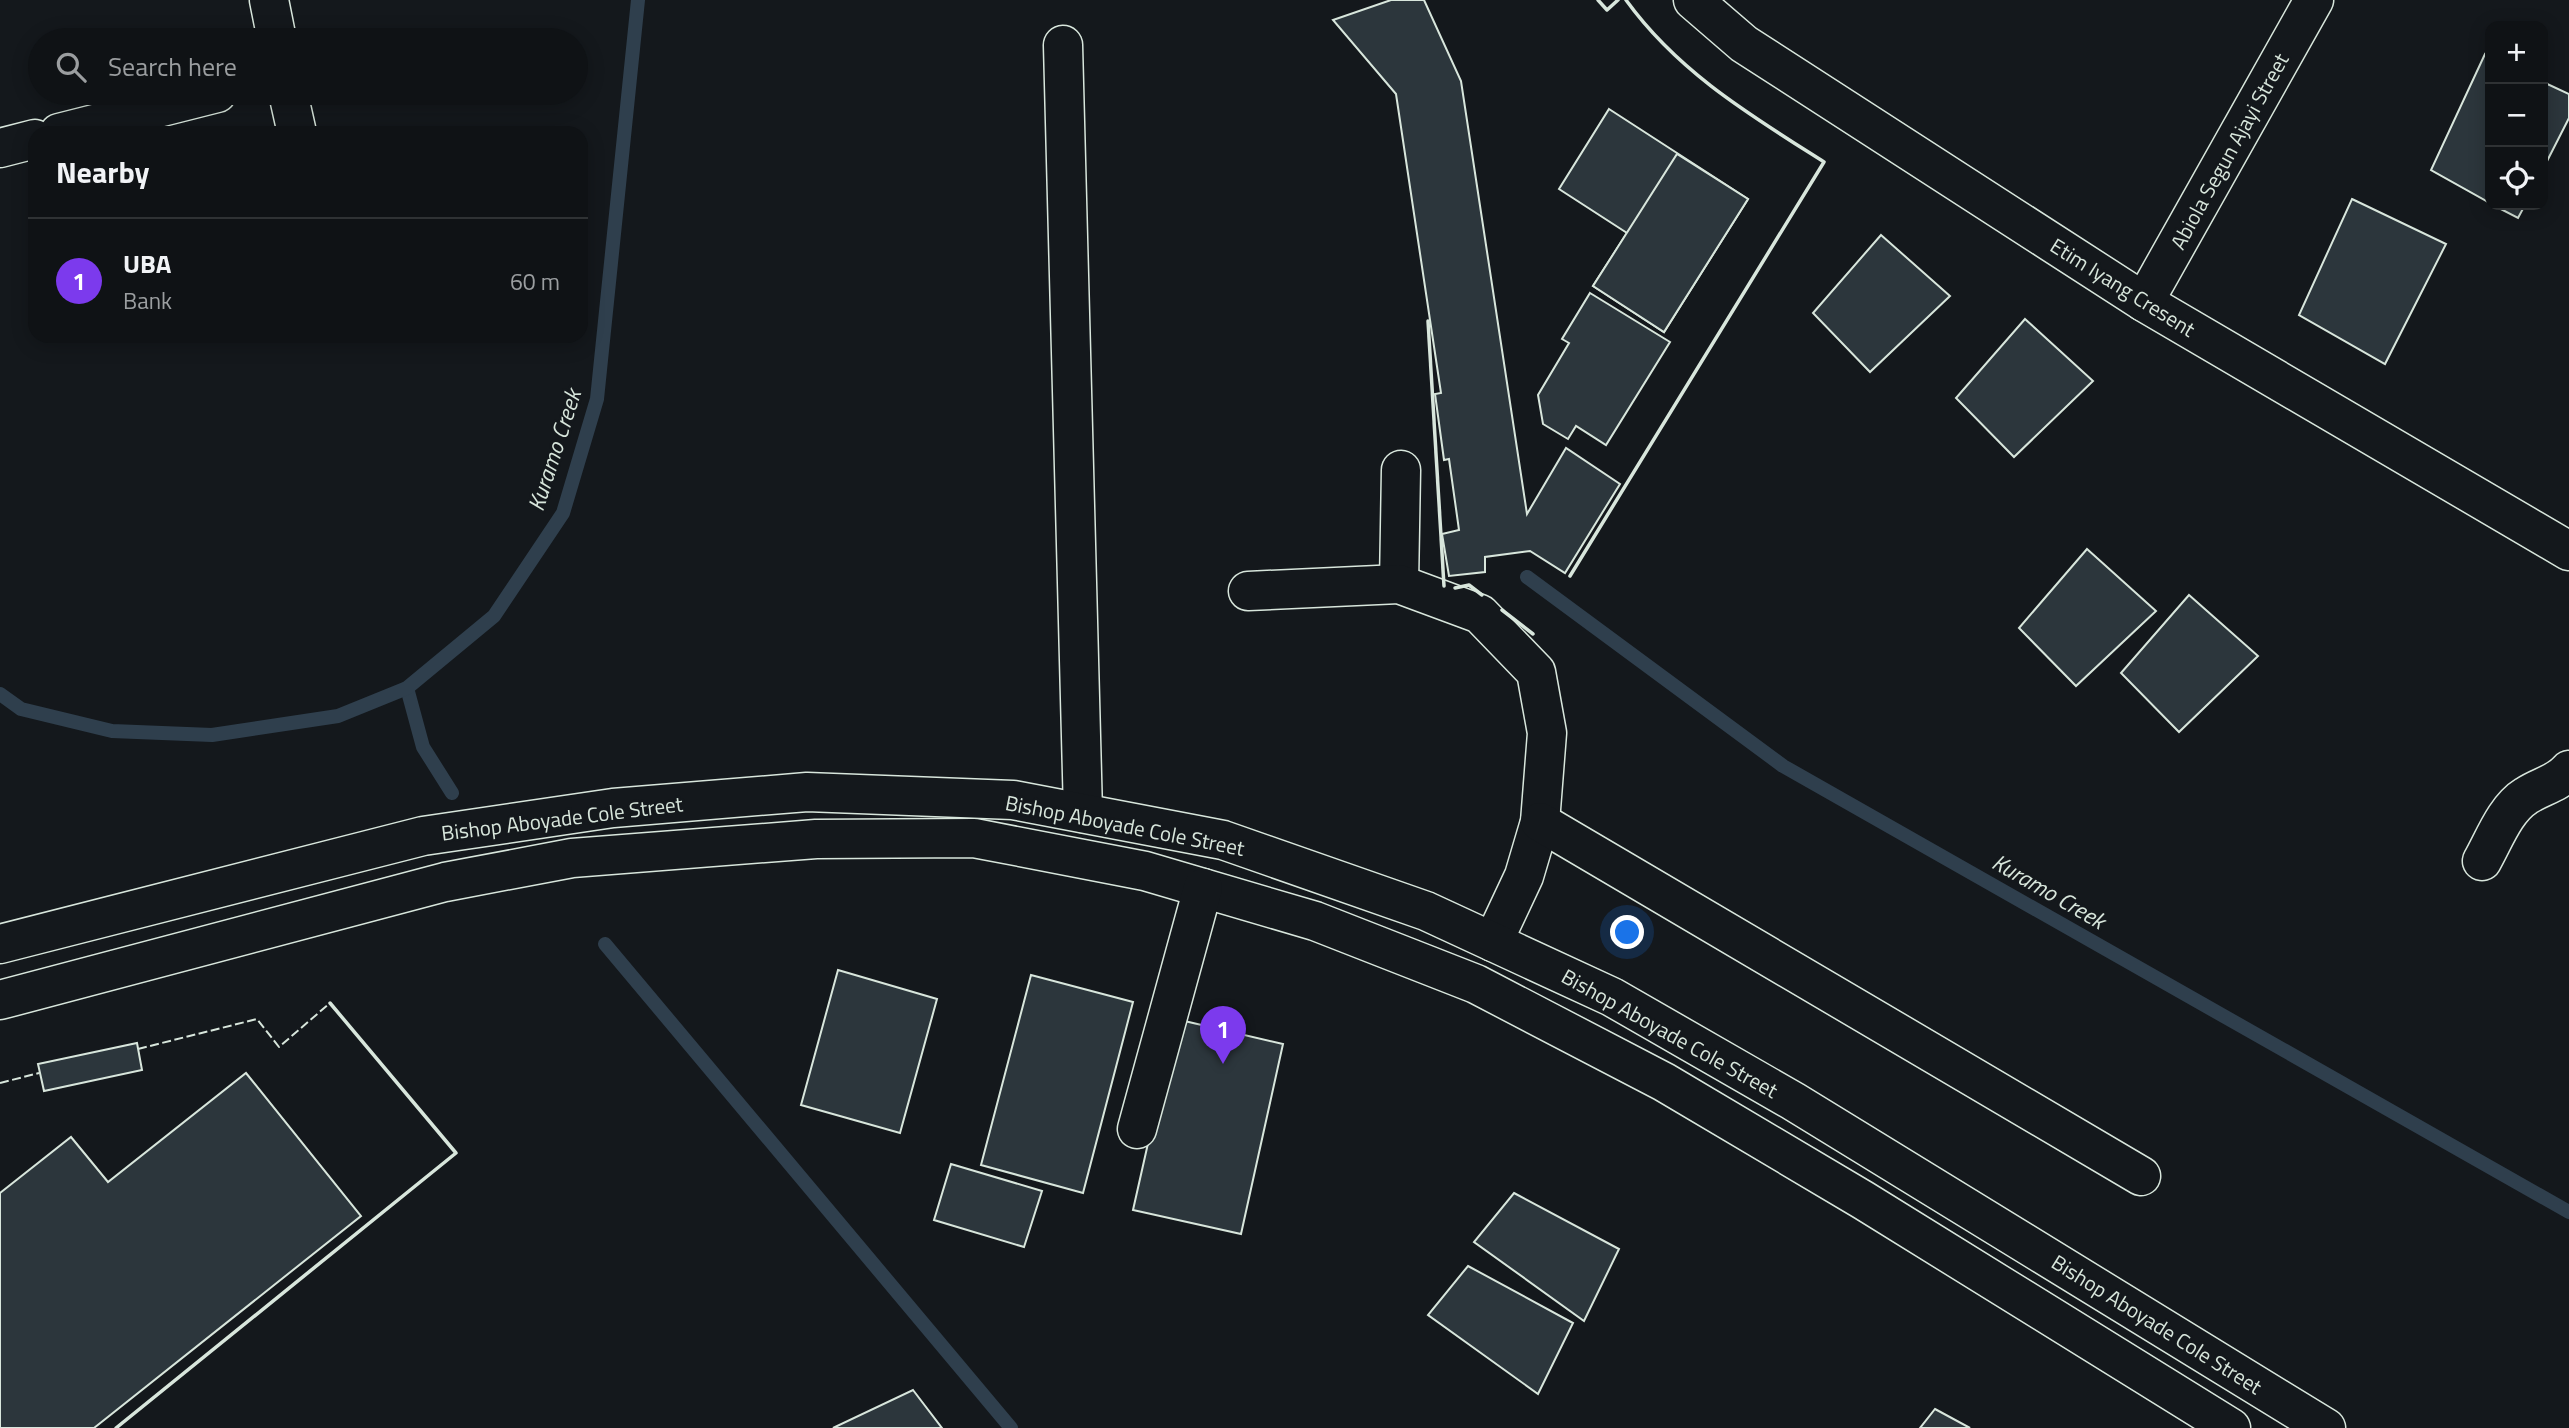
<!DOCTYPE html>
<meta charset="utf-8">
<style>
:root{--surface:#0f1215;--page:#181b1e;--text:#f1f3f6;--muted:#9b9ea0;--line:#2f3234;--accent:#7c3aed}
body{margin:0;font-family:"Titillium Web",sans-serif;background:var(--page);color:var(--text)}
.controls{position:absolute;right:21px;top:21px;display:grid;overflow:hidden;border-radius:14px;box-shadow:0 4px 18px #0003}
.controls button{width:63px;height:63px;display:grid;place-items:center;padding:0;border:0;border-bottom:2px solid var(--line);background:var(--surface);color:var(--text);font:35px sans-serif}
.you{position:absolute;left:1628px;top:933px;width:24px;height:24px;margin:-18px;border:5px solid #fff;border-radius:50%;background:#1a73e8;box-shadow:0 0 0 10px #1a73e833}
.badge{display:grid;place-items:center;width:46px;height:46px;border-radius:50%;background:var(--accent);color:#fff;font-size:23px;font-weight:700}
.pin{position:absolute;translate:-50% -58px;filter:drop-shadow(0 2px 4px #0008)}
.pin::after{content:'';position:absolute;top:37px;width:24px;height:21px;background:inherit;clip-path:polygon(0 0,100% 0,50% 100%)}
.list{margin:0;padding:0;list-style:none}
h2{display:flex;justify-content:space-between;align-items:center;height:91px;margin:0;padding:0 28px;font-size:30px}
h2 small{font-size:23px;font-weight:400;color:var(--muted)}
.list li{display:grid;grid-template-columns:46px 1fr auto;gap:21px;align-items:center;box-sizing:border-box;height:126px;padding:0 28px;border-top:2px solid var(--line)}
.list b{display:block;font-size:26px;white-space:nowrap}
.list p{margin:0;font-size:23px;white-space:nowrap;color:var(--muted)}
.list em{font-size:23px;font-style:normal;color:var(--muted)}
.icon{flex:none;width:38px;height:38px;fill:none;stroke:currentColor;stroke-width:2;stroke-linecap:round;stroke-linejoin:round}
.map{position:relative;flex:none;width:2569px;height:1428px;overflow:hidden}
.search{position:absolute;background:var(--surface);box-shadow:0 4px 18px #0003;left:28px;top:28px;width:560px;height:77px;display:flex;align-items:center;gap:18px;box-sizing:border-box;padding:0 24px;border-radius:38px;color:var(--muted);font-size:26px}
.panel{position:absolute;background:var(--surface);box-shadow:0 4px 18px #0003;left:28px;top:126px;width:560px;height:217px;border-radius:21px}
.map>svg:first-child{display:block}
</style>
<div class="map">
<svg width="2569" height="1428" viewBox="0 0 2569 1428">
<rect width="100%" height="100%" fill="#14181c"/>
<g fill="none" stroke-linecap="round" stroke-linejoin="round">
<g stroke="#2f3f4d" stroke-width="14">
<polyline points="1527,577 1783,766 2569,1212"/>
<polyline points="407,688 423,747 452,793"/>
<polyline points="0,694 21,709 112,731 212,735 338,716 407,688 494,616 563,513 597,399 638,0"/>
<polyline points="605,944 1011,1428"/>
</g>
</g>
<g fill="#2c363c" stroke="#d8e6dc" stroke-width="2">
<polygon points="1391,0 1424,0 1461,81 1527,514 1566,448 1620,484 1565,573 1530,551 1485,557 1485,572 1449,576 1442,534 1459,530 1449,459 1444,460 1435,394 1441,393 1396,94 1333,20"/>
<polygon points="2485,54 2490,57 2490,203 2431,170"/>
<polygon points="2543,82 2569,94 2569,118 2543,169"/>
<polygon points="1609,109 1748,199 1664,332 1593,286 1627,233 1559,189"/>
<polygon points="1677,154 1748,199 1664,332 1593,286"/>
<polygon points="2352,199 2446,244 2385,364 2299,315"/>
<polygon points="2493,205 2525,205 2518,218"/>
<polygon points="1881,235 1950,296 1870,372 1813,313"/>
<polygon points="1590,293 1670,342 1606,445 1576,426 1568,439 1543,424 1538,395 1569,343 1562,339"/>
<polygon points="2025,319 2093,381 2014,457 1956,398"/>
<polygon points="2087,549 2156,611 2076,686 2019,628"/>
<polygon points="2189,595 2258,656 2179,732 2121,673"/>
<polygon points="838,970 937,999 900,1133 801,1105"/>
<polygon points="1031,975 1133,1002 1083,1193 981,1165"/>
<polygon points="1176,1019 1283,1044 1241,1234 1133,1210"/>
<polygon points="137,1043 142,1070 44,1091 38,1064"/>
<polygon points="246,1073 361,1216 94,1428 0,1428 0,1193 71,1137 108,1182"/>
<polygon points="951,1164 1042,1191 1024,1247 934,1220"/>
<polygon points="1514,1193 1619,1249 1584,1321 1474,1242"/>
<polygon points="1468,1266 1573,1323 1538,1394 1428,1315"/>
<polygon points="913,1390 942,1428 833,1428"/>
<polygon points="1935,1409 1970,1428 1920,1428"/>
</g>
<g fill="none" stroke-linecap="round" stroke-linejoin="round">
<defs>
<g id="minor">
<polyline points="269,0 277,40"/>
<polyline points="1693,0 1744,44 2144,302 2569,551"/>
<polyline points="1063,45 1083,813"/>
<polyline points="288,93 297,133"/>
<polyline points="59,133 217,93"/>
<polyline points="0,148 35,139"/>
<polyline points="2144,302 2314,0"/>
<polyline points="1399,584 1401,470"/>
<polyline points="1248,591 1399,584 1480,614 1536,672 1547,733 1540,822 1524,876 1493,942"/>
<polyline points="1540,822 2141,1176"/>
<path d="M2482,861C2494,840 2505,809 2526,796C2541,786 2557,784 2569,770"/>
<polyline points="0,944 423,836 613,808 807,792 1013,800 1223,840 1426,911 1612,997 1793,1101 2326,1428"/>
<polyline points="0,1000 445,882 572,858 816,839 974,838 1145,871 1315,921 1476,984 1664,1082 1863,1200 2231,1428"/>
<polyline points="1137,1129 1203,888"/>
</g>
</defs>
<use href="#minor" stroke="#d8e6dc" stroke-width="41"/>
<use href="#minor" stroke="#14181c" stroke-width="38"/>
<g stroke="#d8e6dc" stroke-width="2" stroke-dasharray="9 3.5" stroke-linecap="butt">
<polyline points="138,1049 257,1019 279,1047 330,1003"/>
<polyline points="0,1083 39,1073"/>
</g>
<g stroke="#d8e6dc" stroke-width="3.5">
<polyline points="1598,0 1607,10 1618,0"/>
<polyline points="1428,321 1444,586"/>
<path d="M1570,576L1824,162C1750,115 1678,72 1626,0"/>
<polyline points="1455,588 1469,585 1482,595"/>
<polyline points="1502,610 1533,634"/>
<polyline points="116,1428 456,1153 330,1003"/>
</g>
</g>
<g text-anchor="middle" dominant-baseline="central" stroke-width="5" stroke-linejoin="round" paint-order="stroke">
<g font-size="21" fill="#d8e6dc" stroke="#14181c">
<text transform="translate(2229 151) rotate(-61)">Abiola Segun Ajayi Street</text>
<text transform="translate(2123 287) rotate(32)">Etim Iyang Cresent</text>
<text transform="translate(562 818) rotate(-7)">Bishop Aboyade Cole Street</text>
<text transform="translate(1125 825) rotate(11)">Bishop Aboyade Cole Street</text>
<text transform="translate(1670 1033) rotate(29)">Bishop Aboyade Cole Street</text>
<text transform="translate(2157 1324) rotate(32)">Bishop Aboyade Cole Street</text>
</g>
<g font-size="23" font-style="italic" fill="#d8e6dc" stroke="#14181c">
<text transform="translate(554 450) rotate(-72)">Kuramo Creek</text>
<text transform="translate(2049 891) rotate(30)">Kuramo Creek</text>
</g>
</g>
</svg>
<div class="controls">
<button>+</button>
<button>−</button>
<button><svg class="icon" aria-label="locate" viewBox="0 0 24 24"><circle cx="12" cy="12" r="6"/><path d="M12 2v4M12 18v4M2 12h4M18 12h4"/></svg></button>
</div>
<div class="you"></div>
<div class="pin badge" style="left:1223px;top:1064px">1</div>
<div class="search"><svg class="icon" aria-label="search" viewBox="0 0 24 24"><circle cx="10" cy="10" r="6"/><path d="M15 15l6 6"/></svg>Search here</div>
<section class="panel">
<h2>Nearby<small></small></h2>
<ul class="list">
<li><span class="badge">1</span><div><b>UBA</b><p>Bank</p></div><em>60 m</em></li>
</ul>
</section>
</div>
